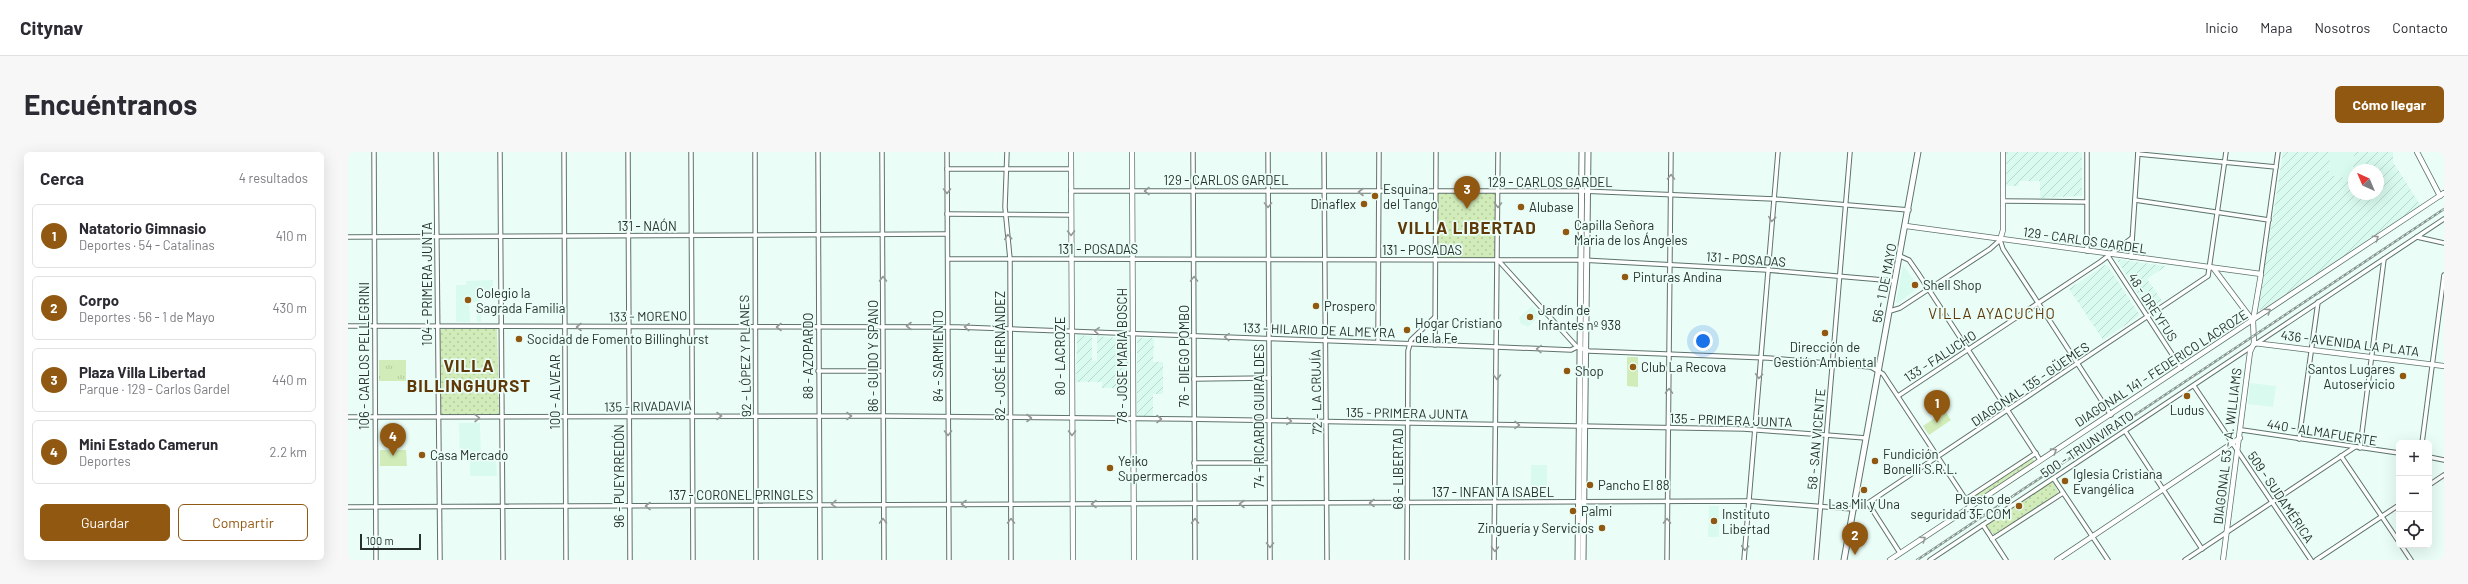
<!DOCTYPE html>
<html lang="es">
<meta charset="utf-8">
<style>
:root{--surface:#fff;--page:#f7f7f7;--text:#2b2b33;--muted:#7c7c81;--line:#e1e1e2;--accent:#905810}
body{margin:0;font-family:Barlow,sans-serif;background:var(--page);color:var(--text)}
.controls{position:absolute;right:12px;bottom:12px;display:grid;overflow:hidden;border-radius:6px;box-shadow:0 4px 16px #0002}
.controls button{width:36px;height:36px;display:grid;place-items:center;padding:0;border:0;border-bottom:1px solid var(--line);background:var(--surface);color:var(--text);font:20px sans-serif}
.compass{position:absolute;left:2000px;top:12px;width:36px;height:36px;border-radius:50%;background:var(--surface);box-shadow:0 4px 16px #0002;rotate:316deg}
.scale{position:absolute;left:12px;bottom:10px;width:61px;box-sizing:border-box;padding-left:4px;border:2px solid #27302d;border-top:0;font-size:11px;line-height:14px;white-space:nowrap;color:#27302d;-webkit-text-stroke:3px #eafef7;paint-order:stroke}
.you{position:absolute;left:1355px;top:189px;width:14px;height:14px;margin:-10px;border:3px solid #fff;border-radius:50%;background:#1a73e8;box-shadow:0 0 0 6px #1a73e833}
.badge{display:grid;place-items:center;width:26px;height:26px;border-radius:50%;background:var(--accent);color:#fff;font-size:13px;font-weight:700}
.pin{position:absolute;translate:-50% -33px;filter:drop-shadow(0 1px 2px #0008)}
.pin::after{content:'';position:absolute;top:21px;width:14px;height:12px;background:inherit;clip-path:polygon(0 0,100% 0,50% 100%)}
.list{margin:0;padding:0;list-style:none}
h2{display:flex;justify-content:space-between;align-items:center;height:52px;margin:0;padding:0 16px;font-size:17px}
h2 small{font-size:13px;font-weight:400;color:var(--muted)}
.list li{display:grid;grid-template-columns:26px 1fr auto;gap:12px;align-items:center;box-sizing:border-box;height:64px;margin:0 8px 8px;padding:0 8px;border:1px solid var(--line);border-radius:6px}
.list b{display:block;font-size:15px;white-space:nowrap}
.list p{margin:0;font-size:13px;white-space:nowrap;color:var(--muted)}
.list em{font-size:13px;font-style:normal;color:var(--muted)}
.actions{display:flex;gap:8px;padding:12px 16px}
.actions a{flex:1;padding:9px 0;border:1px solid var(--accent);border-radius:6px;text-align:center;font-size:14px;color:var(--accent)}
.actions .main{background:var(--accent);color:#fff}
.icon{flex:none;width:22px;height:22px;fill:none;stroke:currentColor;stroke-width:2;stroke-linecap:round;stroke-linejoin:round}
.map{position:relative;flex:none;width:2096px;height:408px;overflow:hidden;border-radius:6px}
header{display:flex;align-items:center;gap:24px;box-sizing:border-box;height:56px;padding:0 20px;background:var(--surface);border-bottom:1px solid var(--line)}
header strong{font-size:19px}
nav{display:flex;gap:22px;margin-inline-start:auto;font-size:14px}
.intro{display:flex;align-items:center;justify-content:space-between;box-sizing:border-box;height:96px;padding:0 24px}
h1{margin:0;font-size:28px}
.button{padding:10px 18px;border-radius:6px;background:var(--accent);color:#fff;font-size:14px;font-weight:700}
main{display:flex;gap:24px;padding:0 24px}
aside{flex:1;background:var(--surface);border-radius:6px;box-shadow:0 4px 16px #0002}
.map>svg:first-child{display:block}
</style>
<header>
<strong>Citynav</strong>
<nav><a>Inicio</a><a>Mapa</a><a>Nosotros</a><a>Contacto</a></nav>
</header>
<div class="intro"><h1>Encuéntranos</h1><a class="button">Cómo llegar</a></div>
<main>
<aside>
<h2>Cerca<small>4 resultados</small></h2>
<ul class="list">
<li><span class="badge">1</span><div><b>Natatorio Gimnasio</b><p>Deportes · 54 - Catalinas</p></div><em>410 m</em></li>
<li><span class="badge">2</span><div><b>Corpo</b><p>Deportes · 56 - 1 de Mayo</p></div><em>430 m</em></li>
<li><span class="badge">3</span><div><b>Plaza Villa Libertad</b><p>Parque · 129 - Carlos Gardel</p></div><em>440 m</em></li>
<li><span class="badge">4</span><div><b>Mini Estado Camerun</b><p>Deportes</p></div><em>2.2 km</em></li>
</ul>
<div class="actions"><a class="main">Guardar</a><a>Compartir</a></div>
</aside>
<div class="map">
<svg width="2096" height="408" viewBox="0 0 2096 408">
<defs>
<pattern id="industrial-furrows" width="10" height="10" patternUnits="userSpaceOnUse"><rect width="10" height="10" fill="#d8faef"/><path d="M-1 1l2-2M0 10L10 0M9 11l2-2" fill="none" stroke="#b9d7cd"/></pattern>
<pattern id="grass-tufts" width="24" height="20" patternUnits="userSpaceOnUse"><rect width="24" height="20" fill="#d1ecb9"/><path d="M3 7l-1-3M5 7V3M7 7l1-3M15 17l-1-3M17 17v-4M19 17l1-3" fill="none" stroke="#b3cb9f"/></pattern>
<pattern id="park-dots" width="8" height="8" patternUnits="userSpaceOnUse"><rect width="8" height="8" fill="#d1ecb9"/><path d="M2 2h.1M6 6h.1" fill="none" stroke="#b3cb9f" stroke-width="1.8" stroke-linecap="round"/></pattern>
</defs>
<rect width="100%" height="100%" fill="#eafef7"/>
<g fill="#d8faef">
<polygon points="1982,0 2006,0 2005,20 1999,26 1981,23"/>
<polygon points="1555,113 1571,135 1550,151 1548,150"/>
<polygon points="145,128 145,145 132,145 133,170 129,170 128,150 121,150 122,170 108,170 108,133 118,133 118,129"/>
<polygon points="1184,154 1192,163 1180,175 1173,172 1171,166"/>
<polygon points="1902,231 1928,234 1925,255 1900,252"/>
<polygon points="111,271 132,271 133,308 148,308 149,324 122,324 122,308 112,308"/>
<polygon points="1183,313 1199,313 1199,346 1183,347"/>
<polygon points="1361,354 1371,354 1371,385 1360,385"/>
</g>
<g fill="url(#industrial-furrows)" fill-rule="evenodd">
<polygon points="1658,0 1734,0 1734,44 1692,46 1692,29 1671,29 1671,34 1658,34"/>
<path d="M1935,0H1982L1981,23L1999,26L2005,20L2006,0H2045V10L2073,54L1913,158L1910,157ZM2006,18H2030V42H2006Z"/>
<polygon points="1768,107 1818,114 1799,127 1814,149 1799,156"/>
<polygon points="1757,113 1760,114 1791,162 1791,164 1755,188 1721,137"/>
<polygon points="729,183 744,184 744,209 749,209 749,184 780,187 781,236 754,236 754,230 728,230"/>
<polygon points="791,186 806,186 805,210 815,210 815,242 805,242 805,264 791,264 789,262 789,188"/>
</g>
<rect fill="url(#grass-tufts)" x="31" y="208" width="27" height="21"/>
<g fill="url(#park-dots)">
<polygon points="1088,40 1150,40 1150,108 1087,108"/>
<polygon points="94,177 149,177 151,263 93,264 91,180"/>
<polygon points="1684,306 1687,310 1627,350 1624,345"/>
<polygon points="1703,330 1706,331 1711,342 1646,383 1639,375 1640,371"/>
</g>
<g fill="#d1ecb9">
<polygon points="1279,205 1290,205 1290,235 1279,234"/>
<polygon points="1597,259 1603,268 1581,283 1575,274"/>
<polygon points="32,298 58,298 59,314 32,314"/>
</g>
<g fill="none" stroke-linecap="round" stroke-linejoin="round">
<defs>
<g id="minor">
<polyline points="26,0 28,408"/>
<polyline points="88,0 92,408"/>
<polyline points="152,0 155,408"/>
<polyline points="216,0 218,408"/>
<polyline points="280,0 282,408"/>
<polyline points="343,0 345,408"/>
<polyline points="407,0 408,408"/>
<polyline points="470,0 472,408"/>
<polyline points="534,0 536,408"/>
<polyline points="599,0 601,408"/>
<polyline points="659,0 657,55 662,107 663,408"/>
<polyline points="845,0 847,408"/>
<polyline points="920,0 922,408"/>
<polyline points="976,0 979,408"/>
<polyline points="1739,0 1739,99"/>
<polyline points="1790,2 1928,15"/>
<polyline points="599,17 723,17"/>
<polyline points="723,39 1234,39 1426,47 1561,58"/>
<polyline points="1787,48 1921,68"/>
<polyline points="1655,49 1738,50"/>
<polyline points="599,62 723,63"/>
<polyline points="0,85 598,82"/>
<polyline points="2069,85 2096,91"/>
<polyline points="1652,88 1655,97 1763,263"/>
<polyline points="1552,104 1561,108 1570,121 1692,308"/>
<polyline points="1760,104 1833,216"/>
<polyline points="1783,105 1790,0"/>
<polyline points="600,107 1234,108 1419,118 1547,129"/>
<polyline points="1150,108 1229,195"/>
<polyline points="1913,122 1930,0"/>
<polyline points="1542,159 1552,156 1642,97 1652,88"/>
<polyline points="0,174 609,175 1149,195 1223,198 1229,195 1241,199 1420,206 1523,215 1535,222 1622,354"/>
<polyline points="1030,190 1031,0"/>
<polyline points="1087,193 1088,0"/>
<polyline points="470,219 535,219"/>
<polyline points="846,227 921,226"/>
<polyline points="1846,234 1963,408"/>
<polyline points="1550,244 1752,110 1784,86"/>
<polyline points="0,265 534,264 835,267 1396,277 1518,286"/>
<polyline points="1894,278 2051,301"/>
<polyline points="1777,279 1854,397"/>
<polyline points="1951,287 1970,150"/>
<polyline points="2074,291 2096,123"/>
<polyline points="2012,296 2036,107"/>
<polyline points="1993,304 2051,390"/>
<polyline points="2081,305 2096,308"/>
<polyline points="846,311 921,311"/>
<polyline points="1706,327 1760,408"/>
<polyline points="2081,333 2096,323"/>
<polyline points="1618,347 1688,301"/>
<polyline points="1520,351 1552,401"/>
<polyline points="0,355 1401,349 1505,357 1520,351 1860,124 1878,0"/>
<polyline points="1635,373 1658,408"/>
<polyline points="1644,387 1715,341"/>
<polyline points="2053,393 2063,408"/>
<polyline points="1059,408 1060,199 1063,188 1087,165"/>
<polyline points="1146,408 1150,0"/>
<polyline points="1319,408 1323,0"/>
<polyline points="1396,408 1430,0"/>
<polyline points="1468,408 1502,0"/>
<polyline points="1582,408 2096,67"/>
<polyline points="1837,408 2007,295"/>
<polyline points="1968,408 2051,353"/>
</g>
<g id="tertiary">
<polyline points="723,0 725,408"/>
<polyline points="784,0 786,408"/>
<polyline points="2069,0 2092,44"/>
<polyline points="1558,74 1913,122 1905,169 1906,191 1902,200 1875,408"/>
<polyline points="1652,88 1655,78 1655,0"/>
<polyline points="1866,117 1905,169"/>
<polyline points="1906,191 2096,214"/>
<polyline points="1542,408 2096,41"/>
<polyline points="1709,408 1892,286"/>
</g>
<g id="secondary">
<polyline points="1230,408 1234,0"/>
<polyline points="1235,408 1240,0"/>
<polyline points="1496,408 1570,0"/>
</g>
</defs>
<use href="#minor" stroke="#5d736c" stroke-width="5.5"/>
<use href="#tertiary" stroke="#5d736c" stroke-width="6"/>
<use href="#secondary" stroke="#5d736c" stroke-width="7"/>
<use href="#minor" stroke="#fff" stroke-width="3.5"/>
<use href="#tertiary" stroke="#fff" stroke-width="4.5"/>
<use href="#secondary" stroke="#fff" stroke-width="5"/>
<defs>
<polyline id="rail" points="1569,408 2096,57"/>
</defs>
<use href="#rail" stroke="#889691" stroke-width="2.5"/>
<use href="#rail" stroke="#eafef7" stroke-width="1" stroke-dasharray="3" stroke-linecap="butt"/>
</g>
<defs><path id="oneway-chevron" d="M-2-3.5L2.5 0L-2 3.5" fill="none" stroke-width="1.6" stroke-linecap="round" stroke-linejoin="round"/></defs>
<g stroke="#939896">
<use href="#oneway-chevron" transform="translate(1323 25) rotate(-90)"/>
<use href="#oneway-chevron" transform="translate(599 39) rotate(90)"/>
<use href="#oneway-chevron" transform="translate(799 39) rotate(-180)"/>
<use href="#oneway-chevron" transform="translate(1013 40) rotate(-180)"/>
<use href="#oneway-chevron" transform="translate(920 53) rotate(90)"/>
<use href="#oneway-chevron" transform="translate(1150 53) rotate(90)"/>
<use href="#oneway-chevron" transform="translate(1424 67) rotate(96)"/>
<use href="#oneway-chevron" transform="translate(723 81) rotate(89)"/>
<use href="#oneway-chevron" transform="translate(660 85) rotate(-96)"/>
<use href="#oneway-chevron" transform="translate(2028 86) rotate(-34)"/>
<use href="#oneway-chevron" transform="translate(535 127) rotate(-90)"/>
<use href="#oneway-chevron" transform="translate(846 127) rotate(-90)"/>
<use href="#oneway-chevron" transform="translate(1920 159) rotate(-34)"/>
<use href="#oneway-chevron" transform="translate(561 174) rotate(-180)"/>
<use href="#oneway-chevron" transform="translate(231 175) rotate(-180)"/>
<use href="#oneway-chevron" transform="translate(431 175) rotate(180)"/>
<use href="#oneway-chevron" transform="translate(619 175) rotate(-178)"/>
<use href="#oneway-chevron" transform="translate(749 179) rotate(-177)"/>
<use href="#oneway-chevron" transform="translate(879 185) rotate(-178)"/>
<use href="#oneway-chevron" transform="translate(1191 197) rotate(-178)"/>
<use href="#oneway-chevron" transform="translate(1411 224) rotate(94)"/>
<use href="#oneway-chevron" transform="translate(1149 225) rotate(90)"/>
<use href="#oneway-chevron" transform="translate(1321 239) rotate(-89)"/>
<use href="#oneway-chevron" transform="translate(371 264)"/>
<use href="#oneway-chevron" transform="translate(501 264)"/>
<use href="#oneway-chevron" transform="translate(129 266) rotate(-1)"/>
<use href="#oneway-chevron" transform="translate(681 266)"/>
<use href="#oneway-chevron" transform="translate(811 267)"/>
<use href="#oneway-chevron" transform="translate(941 269) rotate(2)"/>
<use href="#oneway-chevron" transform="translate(1169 273) rotate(1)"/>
<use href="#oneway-chevron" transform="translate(600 281) rotate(90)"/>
<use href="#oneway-chevron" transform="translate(724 281) rotate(90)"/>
<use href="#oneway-chevron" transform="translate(1706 299) rotate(-33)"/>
<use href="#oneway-chevron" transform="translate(1024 351) rotate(-180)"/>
<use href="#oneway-chevron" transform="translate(486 352) rotate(179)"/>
<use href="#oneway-chevron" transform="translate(616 352) rotate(-180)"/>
<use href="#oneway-chevron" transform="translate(746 352) rotate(180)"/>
<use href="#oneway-chevron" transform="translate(894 352) rotate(180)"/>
<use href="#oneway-chevron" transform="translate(300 354) rotate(-180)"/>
<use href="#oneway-chevron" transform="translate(535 369) rotate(-91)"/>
<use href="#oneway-chevron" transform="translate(663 369) rotate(-90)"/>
<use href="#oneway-chevron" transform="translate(847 369) rotate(-91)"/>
<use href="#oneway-chevron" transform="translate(1319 369) rotate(-90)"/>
<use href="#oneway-chevron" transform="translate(1575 387) rotate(-34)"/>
<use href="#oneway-chevron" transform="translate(922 393) rotate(90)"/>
<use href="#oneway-chevron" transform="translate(1397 396) rotate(95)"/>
<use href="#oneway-chevron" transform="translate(1147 397) rotate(91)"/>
</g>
<g fill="#905810" stroke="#eafef7" stroke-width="1.5">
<circle cx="1027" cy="44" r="4"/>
<circle cx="1016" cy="52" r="4"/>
<circle cx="1173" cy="55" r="4"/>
<circle cx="1218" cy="80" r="4"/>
<circle cx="1277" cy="125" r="4"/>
<circle cx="1567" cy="133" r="4"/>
<circle cx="120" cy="148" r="4"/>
<circle cx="968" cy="154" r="4"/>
<circle cx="1182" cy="165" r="4"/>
<circle cx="1059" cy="178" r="4"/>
<circle cx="1477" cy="181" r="4"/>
<circle cx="171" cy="187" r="4"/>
<circle cx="1285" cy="215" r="4"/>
<circle cx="1219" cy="219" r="4"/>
<circle cx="2055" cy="224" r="4"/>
<circle cx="1839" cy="244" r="4"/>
<circle cx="74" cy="303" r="4"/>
<circle cx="1527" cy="309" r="4"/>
<circle cx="762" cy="316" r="4"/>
<circle cx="1717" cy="329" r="4"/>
<circle cx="1242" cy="333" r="4"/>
<circle cx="1516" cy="338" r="4"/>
<circle cx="1671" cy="354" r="4"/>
<circle cx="1225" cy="359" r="4"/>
<circle cx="1366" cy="369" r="4"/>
<circle cx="1254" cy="376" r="4"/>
</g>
<g text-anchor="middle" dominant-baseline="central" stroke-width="3.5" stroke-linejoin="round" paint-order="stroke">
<g font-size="13" fill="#27302d" stroke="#eafef7">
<text x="878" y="28">129 - CARLOS GARDEL</text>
<text x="1202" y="30">129 - CARLOS GARDEL</text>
<text x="299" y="74">131 - NAÓN</text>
<text transform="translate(1737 88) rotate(8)">129 - CARLOS GARDEL</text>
<text x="750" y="97">131 - POSADAS</text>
<text x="1074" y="98">131 - POSADAS</text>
<text transform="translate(1398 107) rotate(4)">131 - POSADAS</text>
<text transform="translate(1536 131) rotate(-79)">56 - 1 DE MAYO</text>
<text transform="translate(79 132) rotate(-90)">104 - PRIMERA JUNTA</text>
<text transform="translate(1805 155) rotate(57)">48 - DREYFUS</text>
<text transform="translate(300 164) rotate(-1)">133 - MORENO</text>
<text transform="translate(971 178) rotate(2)">133 - HILARIO DE ALMEYRA</text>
<text transform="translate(2002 191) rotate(7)">436 - AVENIDA LA PLATA</text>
<text transform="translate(16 204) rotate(-90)">106 - CARLOS PELLEGRINI</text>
<text transform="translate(397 204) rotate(-91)">92 - LÓPEZ Y PLANES</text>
<text transform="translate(460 204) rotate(-90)">88 - AZOPARDO</text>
<text transform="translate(525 204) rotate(-90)">86 - GUIDO Y SPANO</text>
<text transform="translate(590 204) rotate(-90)">84 - SARMIENTO</text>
<text transform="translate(652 204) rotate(-90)">82 - JOSÉ HERNÁNDEZ</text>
<text transform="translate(712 204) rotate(-90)">80 - LACROZE</text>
<text transform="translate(774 204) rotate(-90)">78 - JOSE MARIA BOSCH</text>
<text transform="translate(836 204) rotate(-90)">76 - DIEGO POMBO</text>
<text transform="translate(1592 204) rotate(-33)">133 - FALUCHO</text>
<text transform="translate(1813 216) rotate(-33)">DIAGONAL 141 - FEDERICO LACROZE</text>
<text transform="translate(1682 232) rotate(-34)">DIAGONAL 135 - GÜEMES</text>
<text transform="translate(207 240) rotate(-90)">100 - ALVEAR</text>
<text transform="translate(968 240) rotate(-91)">72 - LA CRUJÍA</text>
<text transform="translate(300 254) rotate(-1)">135 - RIVADAVIA</text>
<text transform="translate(1059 261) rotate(1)">135 - PRIMERA JUNTA</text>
<text transform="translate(911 264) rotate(-90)">74 - RICARDO GUIRALDES</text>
<text transform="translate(1383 268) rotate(2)">135 - PRIMERA JUNTA</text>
<text transform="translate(1974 280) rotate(9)">440 - ALMAFUERTE</text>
<text transform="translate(1468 287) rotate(-85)">58 - SAN VICENTE</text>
<text transform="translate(1739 292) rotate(-34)">500 - TRIUNVIRATO</text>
<text transform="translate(1879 294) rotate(-83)">DIAGONAL 53 - A. WILLIAMS</text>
<text transform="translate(1050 317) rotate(-90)">68 - LIBERTAD</text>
<text transform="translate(271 324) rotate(-90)">96 - PUEYRREDÓN</text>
<text x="1145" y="340">137 - INFANTA ISABEL</text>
<text x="393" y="343">137 - CORONEL PRINGLES</text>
<text transform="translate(1933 345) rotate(56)">509 - SUDAMÉRICA</text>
</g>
<g font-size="13" fill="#27302d" stroke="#eafef7" text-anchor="start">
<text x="1035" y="37">Esquina<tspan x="1035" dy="15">del Tango</tspan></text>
<text x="1008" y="52" text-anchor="end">Dinaflex</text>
<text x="1181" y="55">Alubase</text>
<text x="1226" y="73">Capilla Señora<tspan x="1226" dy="15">Maria de los Ángeles</tspan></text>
<text x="1285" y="125">Pinturas Andina</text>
<text x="1575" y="133">Shell Shop</text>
<text x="128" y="141">Colegio la<tspan x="128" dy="15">Sagrada Familia</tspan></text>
<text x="976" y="154">Prospero</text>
<text x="1190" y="158">Jardín de<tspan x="1190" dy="15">Infantes nº 938</tspan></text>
<text x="1067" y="171">Hogar Cristiano<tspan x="1067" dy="15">de la Fe</tspan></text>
<text x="179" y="187">Socidad de Fomento Billinghurst</text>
<text x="1477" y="195" text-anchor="middle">Dirección de<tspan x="1477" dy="15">Gestión Ambiental</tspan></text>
<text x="1293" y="215">Club La Recova</text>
<text x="2047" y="217" text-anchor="end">Santos Lugares<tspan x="2047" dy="15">Autoservicio</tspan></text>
<text x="1227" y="219">Shop</text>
<text x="1839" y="258" text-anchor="middle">Ludus</text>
<text x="1535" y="302">Fundición<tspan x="1535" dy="15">Bonelli S.R.L.</tspan></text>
<text x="82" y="303">Casa Mercado</text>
<text x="770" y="309">Yeiko<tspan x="770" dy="15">Supermercados</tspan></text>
<text x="1725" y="322">Iglesia Cristiana<tspan x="1725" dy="15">Evangélica</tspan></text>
<text x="1250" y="333">Pancho El 88</text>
<text x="1663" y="347" text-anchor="end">Puesto de<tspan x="1663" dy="15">seguridad 3F COM</tspan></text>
<text x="1516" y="352" text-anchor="middle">Las Mil y Una</text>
<text x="1233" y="359">Palmi</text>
<text x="1374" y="362">Instituto<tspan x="1374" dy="15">Libertad</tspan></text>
<text x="1246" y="376" text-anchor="end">Zinguería y Servicios</text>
</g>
<g font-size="15" letter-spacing="1" fill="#5f3908" stroke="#eafef7">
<text x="1644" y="161">VILLA AYACUCHO</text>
</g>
<g font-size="17" font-weight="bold" letter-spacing="1" fill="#5f3908" stroke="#eafef7">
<text x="1119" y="75">VILLA LIBERTAD</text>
<text x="121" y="213">VILLA<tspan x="121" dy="20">BILLINGHURST</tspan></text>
</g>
</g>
</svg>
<div class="controls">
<button>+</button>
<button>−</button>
<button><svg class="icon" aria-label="locate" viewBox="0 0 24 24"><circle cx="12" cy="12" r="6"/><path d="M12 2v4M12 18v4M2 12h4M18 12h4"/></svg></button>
</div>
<svg class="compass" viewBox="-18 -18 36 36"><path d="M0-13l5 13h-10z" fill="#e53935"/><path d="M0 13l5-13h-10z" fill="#7c7c81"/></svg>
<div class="scale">100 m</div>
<div class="you"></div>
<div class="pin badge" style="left:1589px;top:271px">1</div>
<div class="pin badge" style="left:1507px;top:403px">2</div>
<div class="pin badge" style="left:1119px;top:57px">3</div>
<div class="pin badge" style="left:45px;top:304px">4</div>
</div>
</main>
